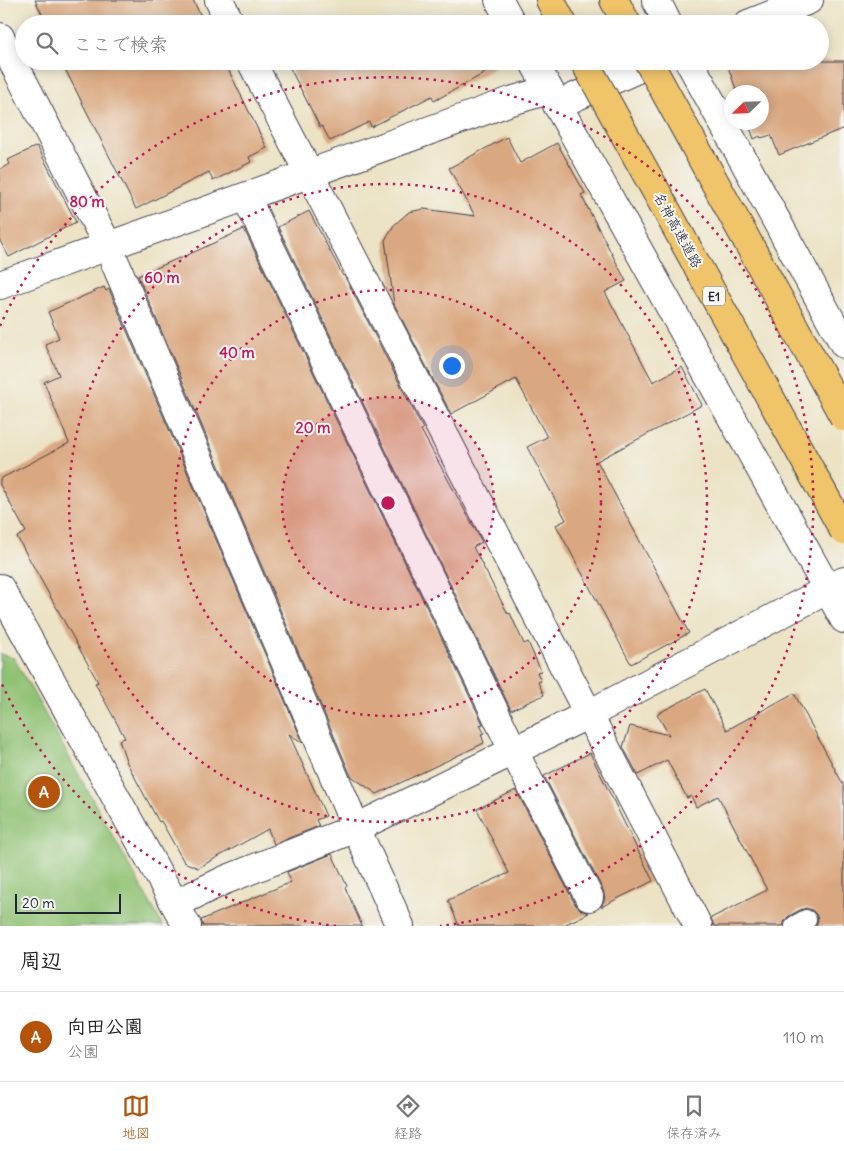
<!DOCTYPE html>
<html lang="ja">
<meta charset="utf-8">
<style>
:root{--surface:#fff;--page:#f6f6f6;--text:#222;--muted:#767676;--line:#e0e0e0;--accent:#b45309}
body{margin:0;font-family:Delius,"Klee One",sans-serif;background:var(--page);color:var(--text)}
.compass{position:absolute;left:724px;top:85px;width:45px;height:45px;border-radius:50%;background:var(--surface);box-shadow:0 2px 12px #0003;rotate:247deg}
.scale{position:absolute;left:15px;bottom:12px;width:106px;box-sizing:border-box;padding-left:5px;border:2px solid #22223b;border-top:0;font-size:14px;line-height:18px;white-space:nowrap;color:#22223b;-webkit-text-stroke:4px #f6f6f2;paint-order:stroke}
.you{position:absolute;left:451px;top:365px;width:18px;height:18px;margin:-12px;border:4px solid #fff;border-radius:50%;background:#1a73e8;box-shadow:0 0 0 8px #1a73e833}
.badge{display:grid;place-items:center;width:32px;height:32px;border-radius:50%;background:var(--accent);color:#fff;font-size:16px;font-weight:700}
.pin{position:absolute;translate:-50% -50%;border:2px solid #fff;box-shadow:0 1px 5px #0006}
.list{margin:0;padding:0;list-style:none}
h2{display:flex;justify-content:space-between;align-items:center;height:65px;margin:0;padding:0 20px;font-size:21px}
h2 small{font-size:16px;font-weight:400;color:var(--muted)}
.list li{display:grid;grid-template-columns:32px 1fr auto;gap:15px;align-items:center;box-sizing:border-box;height:90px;padding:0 20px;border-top:1px solid var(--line)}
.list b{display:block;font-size:19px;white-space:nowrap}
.list p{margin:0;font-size:16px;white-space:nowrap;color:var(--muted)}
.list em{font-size:16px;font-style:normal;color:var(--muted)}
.icon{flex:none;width:28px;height:28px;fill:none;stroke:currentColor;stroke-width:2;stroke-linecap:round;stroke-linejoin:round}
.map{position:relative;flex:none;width:844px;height:926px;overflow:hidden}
.search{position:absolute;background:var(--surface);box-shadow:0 2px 12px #0003;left:15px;right:15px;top:15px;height:55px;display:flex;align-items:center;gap:12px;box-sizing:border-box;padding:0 18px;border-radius:28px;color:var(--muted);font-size:19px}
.sheet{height:155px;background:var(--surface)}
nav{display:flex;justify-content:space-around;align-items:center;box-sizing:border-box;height:70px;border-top:1px solid var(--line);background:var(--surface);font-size:14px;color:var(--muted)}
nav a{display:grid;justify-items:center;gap:2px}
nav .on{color:var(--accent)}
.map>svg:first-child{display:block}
</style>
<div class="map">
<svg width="844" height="926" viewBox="0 0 844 926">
<rect width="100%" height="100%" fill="#f6f6f2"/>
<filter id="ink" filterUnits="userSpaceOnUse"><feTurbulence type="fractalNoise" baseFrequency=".02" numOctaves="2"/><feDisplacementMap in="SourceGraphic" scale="10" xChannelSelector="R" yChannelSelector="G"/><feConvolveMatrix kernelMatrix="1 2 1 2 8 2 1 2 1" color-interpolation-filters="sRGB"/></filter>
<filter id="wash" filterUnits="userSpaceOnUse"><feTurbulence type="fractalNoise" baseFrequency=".0096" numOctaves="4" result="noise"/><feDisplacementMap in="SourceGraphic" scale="20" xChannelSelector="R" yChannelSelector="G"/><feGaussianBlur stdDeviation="1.12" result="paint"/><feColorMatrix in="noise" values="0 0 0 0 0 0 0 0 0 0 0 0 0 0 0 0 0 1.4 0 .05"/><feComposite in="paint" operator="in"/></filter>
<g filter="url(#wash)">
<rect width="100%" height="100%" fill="#ece3c4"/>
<polygon fill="#90c273" stroke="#597257" points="0,654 14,658 163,926 0,926"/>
<g id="blocks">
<g fill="#daa880">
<polygon points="35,0 193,0 205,24 47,24"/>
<polygon points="471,16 474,22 484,17 487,24 456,24"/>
<polygon points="61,61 224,61 267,148 249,157 251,162 213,181 209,172 136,209"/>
<polygon points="298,61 507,61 434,101 432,96 371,127 369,122 330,141 322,126 320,127 289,66"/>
<polygon points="726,61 844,61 844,128 779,155 771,135 761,138 760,136 754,139 748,122 762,122 762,92 737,92"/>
<polygon points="507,137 520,163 557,143 585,193 581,195 626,281 605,292 653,382 682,367 702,405 597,461 689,633 631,664 556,525 566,520 527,447 547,437 516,379 451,414 394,304 385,240 394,225 409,212 424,209 475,216 449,168"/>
<polygon points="37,146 76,222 9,257 0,241 0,169 10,164 8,160"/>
<polygon points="309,211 343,276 344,275 423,429 421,430 482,542 473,547 508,614 510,613 524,644 528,642 541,671 537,672 541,681 538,682 544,695 511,710 278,227"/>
<polygon points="244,229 483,724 480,725 484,733 481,734 484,743 377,794 351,776 138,276 179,258 179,259"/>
<polygon points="104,287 106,291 109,289 303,743 289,734 326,816 316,820 319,826 274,844 268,829 198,868 184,862 161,821 159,822 127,763 119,740 125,738 95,683 98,682 17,537 26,532 0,485 0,479 69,443 44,382 59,375 45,344 59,338 48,312"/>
<polygon points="705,689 727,730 794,693 844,786 844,926 816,926 818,920 816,914 812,910 806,908 800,910 789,916 785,920 783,926 714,926 711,918 767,890 718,796 696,807 691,796 687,798 667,760 638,775 623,747 630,726 669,735 657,714"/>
<polygon points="590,753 653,881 601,907 605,898 603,890 544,776"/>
<polygon points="516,790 575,904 581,910 589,913 562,926 459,926 448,900 509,873 477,809"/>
<polygon points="332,854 347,886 345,887 362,926 203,926 201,920 291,882 287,872"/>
</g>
</g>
</g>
<g filter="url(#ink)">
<use href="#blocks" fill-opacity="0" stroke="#403f50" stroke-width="1"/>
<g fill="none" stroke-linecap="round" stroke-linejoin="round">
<defs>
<polyline id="service" points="795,926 806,920"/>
<g id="minor">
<polyline points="219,0 231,24"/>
<polyline points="499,0 512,24"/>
<polyline points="656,0 668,24"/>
<polyline points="748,24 809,0"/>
<polyline points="0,37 108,246 356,828 400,926"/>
<polyline points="251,61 698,926"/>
<polyline points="533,61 844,619"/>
<polyline points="689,61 844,344"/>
<polyline points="557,105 655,61"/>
<polyline points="246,197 513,750 589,897"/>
<polyline points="0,285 511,101 548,90"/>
<polyline points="0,588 187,926"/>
<polyline points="175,904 225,880 356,828 589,714 844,581"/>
</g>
<g id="motorway">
<polyline points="550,0 563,24"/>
<polyline points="614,0 627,24"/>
</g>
</defs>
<use href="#service" stroke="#403f50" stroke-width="22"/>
<use href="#minor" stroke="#403f50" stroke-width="30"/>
<use href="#motorway" stroke="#403f50" stroke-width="30"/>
<use href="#service" stroke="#fff" stroke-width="20"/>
<use href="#minor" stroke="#fff" stroke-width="28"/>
<use href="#motorway" stroke="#f0c469" stroke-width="28"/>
<defs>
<g id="motorway-bridge">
<polyline points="584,61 844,531"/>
<polyline points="648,61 844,417"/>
</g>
</defs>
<use href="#motorway-bridge" stroke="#403f50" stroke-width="30" stroke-linecap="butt"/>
<use href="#motorway-bridge" stroke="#f0c469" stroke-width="28"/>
</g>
</g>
<circle cx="388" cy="503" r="106" fill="#c2185b" fill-opacity=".12"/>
<g fill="none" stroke="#c2185b" stroke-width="2.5" stroke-dasharray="2.5 5">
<circle cx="388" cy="503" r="106"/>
<circle cx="388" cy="503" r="213"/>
<circle cx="388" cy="503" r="319"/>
<path d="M336 926A426 426 0 0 1 0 680M0 326A426 426 0 1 1 440 926"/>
</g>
<g text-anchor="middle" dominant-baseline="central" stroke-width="4" stroke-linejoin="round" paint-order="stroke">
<rect fill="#f6f6f2" stroke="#626272" stroke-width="1" x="703" y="286.5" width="22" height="19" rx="4"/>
<g font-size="12" font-weight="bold" fill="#22223b">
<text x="714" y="296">E1</text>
</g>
<g font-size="14" fill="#22223b" stroke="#f6f6f2">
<text transform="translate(678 230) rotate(61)">名神高速道路</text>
</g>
</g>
<circle cx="388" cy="503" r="8" fill="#c2185b" stroke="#f6f6f2" stroke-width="2.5"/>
<g font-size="15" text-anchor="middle" font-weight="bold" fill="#c2185b" stroke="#f6f6f2" stroke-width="4" stroke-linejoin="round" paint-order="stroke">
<text x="87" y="207">80 m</text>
<text x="162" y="283">60 m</text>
<text x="237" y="358">40 m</text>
<text x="313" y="433">20 m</text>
</g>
</svg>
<svg class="compass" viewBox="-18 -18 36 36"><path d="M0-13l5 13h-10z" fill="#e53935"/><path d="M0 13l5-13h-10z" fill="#767676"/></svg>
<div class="scale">20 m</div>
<div class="you"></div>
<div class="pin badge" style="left:44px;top:792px">A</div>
<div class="search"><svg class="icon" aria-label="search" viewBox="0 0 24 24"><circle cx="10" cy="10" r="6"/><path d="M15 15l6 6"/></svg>ここで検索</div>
</div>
<section class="sheet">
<h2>周辺<small></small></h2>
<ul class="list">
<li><span class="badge">A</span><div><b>向田公園</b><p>公園</p></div><em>110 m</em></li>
</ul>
</section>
<nav>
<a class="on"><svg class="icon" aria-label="map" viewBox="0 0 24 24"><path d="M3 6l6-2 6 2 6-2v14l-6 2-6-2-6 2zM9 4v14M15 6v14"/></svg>地図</a>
<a><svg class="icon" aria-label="directions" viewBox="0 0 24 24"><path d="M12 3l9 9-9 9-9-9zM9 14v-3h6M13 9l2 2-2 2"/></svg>経路</a>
<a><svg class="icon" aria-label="saved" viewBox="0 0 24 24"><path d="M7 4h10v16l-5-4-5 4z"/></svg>保存済み</a>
</nav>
